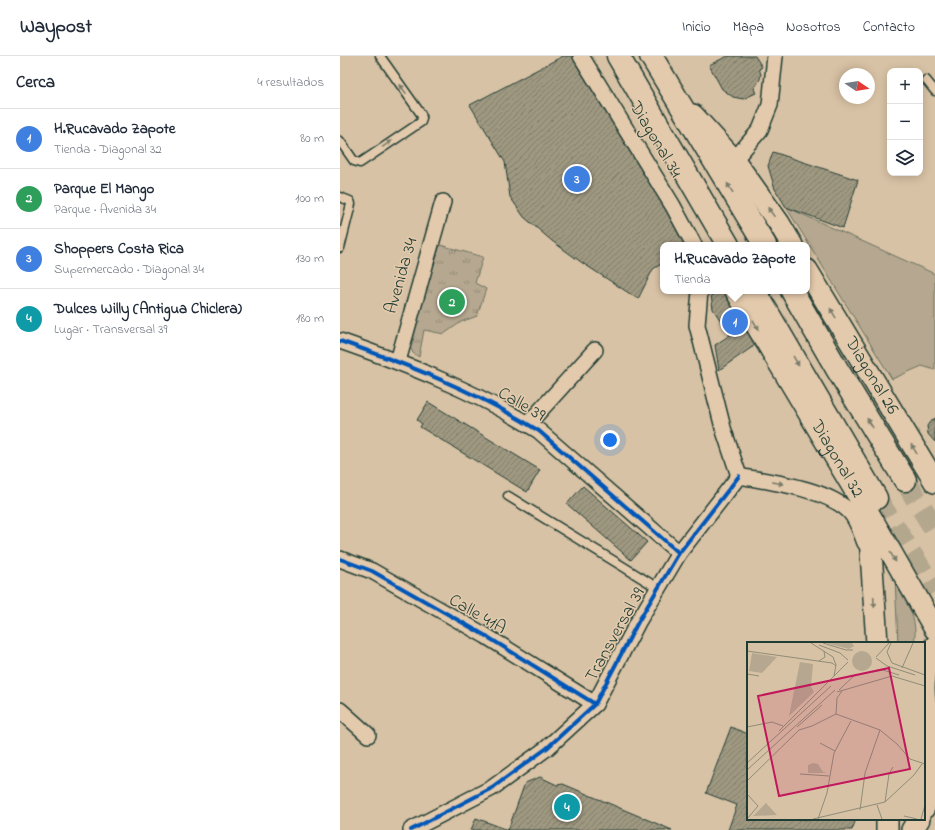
<!DOCTYPE html>
<html lang="es">
<meta charset="utf-8">
<style>
:root{--surface:#fff;--page:#f2f2f3;--text:#1f2937;--muted:#747a83;--line:#e0e1e3;--accent:#ea580c}
body{margin:0;font-family:"Indie Flower",sans-serif;background:var(--page);color:var(--text)}
.controls{position:absolute;right:12px;top:12px;display:grid;overflow:hidden;border-radius:8px;box-shadow:0 2px 10px #0003}
.controls button{width:36px;height:36px;display:grid;place-items:center;padding:0;border:0;border-bottom:1px solid var(--line);background:var(--surface);color:var(--text);font:20px sans-serif}
.compass{position:absolute;left:499px;top:12px;width:36px;height:36px;border-radius:50%;background:var(--surface);box-shadow:0 2px 10px #0003;rotate:102deg}
.you{position:absolute;left:270px;top:384px;width:14px;height:14px;margin:-10px;border:3px solid #fff;border-radius:50%;background:#1a73e8;box-shadow:0 0 0 6px #1a73e833}
.badge{display:grid;place-items:center;width:26px;height:26px;border-radius:50%;background:var(--accent);color:#fff;font-size:13px;font-weight:700}
.pin{position:absolute;translate:-50% -50%;border:2px solid #fff;box-shadow:0 1px 4px #0006}
.popup{position:absolute;left:320px;top:186px;width:150px;height:52px;box-sizing:border-box;display:grid;place-content:center;border-radius:8px;background:var(--surface);filter:drop-shadow(0 1px 3px #0005);font-size:13px;white-space:nowrap;color:var(--muted)}
.popup b{font-size:15px;color:var(--text)}
.popup::after{content:'';position:absolute;left:50%;top:100%;margin-left:-8px;border:8px solid transparent;border-top-color:var(--surface)}
.list{margin:0;padding:0;list-style:none}
h2{display:flex;justify-content:space-between;align-items:center;height:52px;margin:0;padding:0 16px;font-size:17px}
h2 small{font-size:13px;font-weight:400;color:var(--muted)}
.list li{display:grid;grid-template-columns:26px 1fr auto;gap:12px;align-items:center;box-sizing:border-box;height:60px;padding:0 16px;border-top:1px solid var(--line)}
.list b{display:block;font-size:15px;white-space:nowrap}
.list p{margin:0;font-size:13px;white-space:nowrap;color:var(--muted)}
.list em{font-size:13px;font-style:normal;color:var(--muted)}
.icon{flex:none;width:22px;height:22px;fill:none;stroke:currentColor;stroke-width:2;stroke-linecap:round;stroke-linejoin:round}
.map{position:relative;flex:none;width:595px;height:774px;overflow:hidden}
header{display:flex;align-items:center;gap:24px;box-sizing:border-box;height:56px;padding:0 20px;background:var(--surface);border-bottom:1px solid var(--line)}
header strong{font-size:19px}
nav{display:flex;gap:22px;margin-inline-start:auto;font-size:14px}
main{display:flex}
aside{flex:1;background:var(--surface)}
.map>svg:first-child{display:block}
</style>
<header>
<strong>Waypost</strong>
<nav><a>Inicio</a><a>Mapa</a><a>Nosotros</a><a>Contacto</a></nav>
</header>
<main>
<aside>
<h2>Cerca<small>4 resultados</small></h2>
<ul class="list">
<li><span class="badge" style="background:#3f7fe0">1</span><div><b>H.Rucavado Zapote</b><p>Tienda · Diagonal 32</p></div><em>80 m</em></li>
<li><span class="badge" style="background:#2e9e5b">2</span><div><b>Parque El Mango</b><p>Parque · Avenida 34</p></div><em>100 m</em></li>
<li><span class="badge" style="background:#3f7fe0">3</span><div><b>Shoppers Costa Rica</b><p>Supermercado · Diagonal 34</p></div><em>130 m</em></li>
<li><span class="badge" style="background:#0f9aa8">4</span><div><b>Dulces Willy (Antigua Chiclera)</b><p>Lugar · Transversal 39</p></div><em>180 m</em></li>
</ul>
</aside>
<div class="map">
<svg width="595" height="774" viewBox="0 0 595 774">
<defs>
<pattern id="park-tufts" width="24" height="20" patternUnits="userSpaceOnUse"><rect width="24" height="20" fill="#b6a890"/><path d="M3 7l-1-3M5 7V3M7 7l1-3M15 17l-1-3M17 17v-4M19 17l1-3" fill="none" stroke="#938a76"/></pattern>
<pattern id="building-hatch" width="6" height="6" patternUnits="userSpaceOnUse"><rect width="6" height="6" fill="#9f9881"/><path d="M-1 1l2-2M0 6l6-6M5 7l2-2" fill="none" stroke="#817d6a"/></pattern>
</defs>
<rect width="100%" height="100%" fill="#d8c2a5"/>
<filter id="ink" filterUnits="userSpaceOnUse"><feTurbulence type="fractalNoise" baseFrequency=".025" numOctaves="2"/><feDisplacementMap in="SourceGraphic" scale="8" xChannelSelector="R" yChannelSelector="G"/><feConvolveMatrix kernelMatrix="1 2 1 2 8 2 1 2 1" color-interpolation-filters="sRGB"/></filter>
<g filter="url(#ink)">
<g fill="#b6a890" stroke="#6a7262">
<polygon points="446,151 595,218 595,314 582,310 552,323"/>
<path d="M555,523C565,544 579,563 574,587H558Z"/>
</g>
<polygon fill="url(#park-tufts)" stroke="#6a7262" points="100,189 143,201 135,227 146,233 137,260 121,266 104,278 84,274 79,301 73,297 69,289"/>
<g fill="url(#building-hatch)" stroke="#1f3d34">
<polygon points="223,0 234,0 347,189 323,189 323,207 313,213 298,243 241,206 212,185 184,161 170,141 165,106 130,49"/>
<polygon points="388,0 415,0 422,11 419,13 421,18 420,23 414,33 416,37 403,43 393,41 382,33 369,9"/>
<polygon points="433,96 518,124 503,172 446,151 435,133 428,110"/>
<polygon points="378,235 391,235 421,285 379,314 375,289 390,279 373,253 371,239"/>
<polygon points="88,346 200,414 187,436 80,371 82,368 77,364"/>
<polygon points="595,362 595,386 588,378 587,370 589,367"/>
<polygon points="243,430 307,486 291,504 227,448"/>
<polygon points="391,671 408,678 408,763 516,763 512,774 388,774 397,749 366,737"/>
<polygon points="200,721 217,729 223,728 332,774 168,774 185,727"/>
<polygon points="136,762 168,774 131,774"/>
</g>
<g fill="none" stroke-linecap="round" stroke-linejoin="round">
<g stroke="#b3a78e" stroke-width="22" stroke-dasharray="22 11" stroke-linecap="butt">
<polyline points="565,424 595,474"/>
<polyline points="536,442 595,536"/>
</g>
<defs>
<g id="service">
<polyline points="586,24 595,35"/>
<polyline points="0,85 14,105 20,107 81,66 82,62 81,58 40,0"/>
<polyline points="0,141 10,145 11,148 0,192"/>
<polyline points="168,440 318,532"/>
</g>
<g id="minor">
<polyline points="241,0 333,150 354,189"/>
<polyline points="394,104 420,74 430,49 435,0"/>
<polyline points="360,235 357,269 383,372 399,420"/>
<path d="M0,285C69,309 137,336 199,375L339,497"/>
<polyline points="58,305 103,146"/>
<polyline points="188,368 255,294"/>
<path d="M399,420C430,426 485,432 509,455C517,463 521,477 525,487"/>
<polyline points="0,503 32,515 146,580 255,648"/>
<polyline points="0,654 28,679"/>
<polyline points="71,774 152,732 207,692 255,648 298,566 339,497 399,420"/>
</g>
<g id="secondary">
<polyline points="353,59 394,104 439,167 452,189"/>
<path id="s1" d="M467,214L595,426"/>
<path id="s2" d="M396,235L525,451L595,573"/>
<polyline points="527,462 530,481 537,587"/>
<path d="M595,590C581,616 580,647 595,672"/>
<path d="M584,752C595,723 595,693 590,663"/>
<polyline points="547,774 547,763"/>
<polyline points="572,774 579,763"/>
</g>
<g id="trunk">
<polyline points="278,0 388,189"/>
<polyline points="311,0 425,189"/>
<polyline points="415,235 536,442"/>
<polyline points="452,235 497,313 565,424"/>
</g>
</defs>
<use href="#service" stroke="#1f3d34" stroke-width="11"/>
<use href="#minor" stroke="#1f3d34" stroke-width="18"/>
<use href="#secondary" stroke="#1f3d34" stroke-width="24"/>
<use href="#trunk" stroke="#1f3d34" stroke-width="25"/>
<use href="#service" stroke="#e4caac" stroke-width="8"/>
<use href="#minor" stroke="#e4caac" stroke-width="15"/>
<use href="#secondary" stroke="#e4caac" stroke-width="21"/>
<use href="#trunk" stroke="#e4caac" stroke-width="22"/>
<defs>
<g id="cycleway">
<path d="M0,285C69,309 137,336 199,375L339,497"/>
<polyline points="0,503 32,515 146,580 255,648"/>
<polyline points="71,774 152,732 207,692 255,648 298,566 339,497 399,420"/>
</g>
</defs>
<use href="#cycleway" stroke="#e4caac" stroke-width="6"/>
<use href="#cycleway" stroke="#0057b8" stroke-width="4"/>
</g>
<defs><path id="oneway-solid" d="M-6-.8H1V-3.2L6.5 0L1 3.2V.8H-6Z"/></defs>
<g fill="#787c6a">
<use href="#oneway-solid" transform="translate(63 33) rotate(-125)"/>
<use href="#oneway-solid" transform="translate(47 88) rotate(-34)"/>
<use href="#oneway-solid" transform="translate(390 132) rotate(-121)"/>
<use href="#oneway-solid" transform="translate(431 156) rotate(-125)"/>
<use href="#oneway-solid" transform="translate(493 257) rotate(-121)"/>
<use href="#oneway-solid" transform="translate(416 269) rotate(59)"/>
<use href="#oneway-solid" transform="translate(456 305) rotate(60)"/>
<use href="#oneway-solid" transform="translate(530 367) rotate(-122)"/>
<use href="#oneway-solid" transform="translate(574 393) rotate(-121)"/>
<use href="#oneway-solid" transform="translate(438 427) rotate(10)"/>
<use href="#oneway-solid" transform="translate(553 501) rotate(60)"/>
<use href="#oneway-solid" transform="translate(534 546) rotate(86)"/>
</g>
</g>
<g text-anchor="middle" dominant-baseline="central" stroke-width="3" stroke-linejoin="round" paint-order="stroke">
<g font-size="18" fill="#1f3d34" stroke="#e4caac">
<text transform="translate(315 84) rotate(59)">Diagonal 34</text>
<text transform="translate(62 220) rotate(-74)">Avenida 34</text>
<text stroke="none"><textPath href="#s1" startOffset="124">Diagonal 26</textPath></text>
<text transform="translate(181 349) rotate(30)">Calle 39</text>
<text stroke="none"><textPath href="#s2" startOffset="196">Diagonal 32</textPath></text>
<text transform="translate(137 559) rotate(30)">Calle 41A</text>
<text transform="translate(276 579) rotate(-61)">Transversal 39</text>
</g>
</g>
<g transform="translate(407 586)">
<rect width="178" height="178" fill="#d8c2a5"/>
<path d="M53,20L66,22L64,45L67,50L42,74Z" fill="#b6a890"/>
<path d="M5,11L30,15L15,31L2,29ZM66,121L71,122L76,130L80,131H61V123ZM19,161L30,173L6,174Z" fill="#b6a890"/>
<path d="M79,1H105L107,4L102,7ZM105 19a10 10 0 1 1 20 0a10 10 0 1 1-20 0Z" fill="#b6a890"/>
<path fill="none" stroke="#8e8d78" stroke-width="1" d="M64,1L86,15L89,23L87,34M76,1L99,8H106M144,1L140,10L145,21L178,33M72,3L93,11L101,18M0,9L85,21L89,24M129,15L142,1M129,16L140,24L168,33M72,19L78,15L77,9M155,26L166,1M125,30L136,28L152,33M0,32L12,34M92,48L109,32M90,50L145,34L178,44M89,72L133,88L150,102L163,117L178,122M89,72L90,56L95,49M0,85L25,80L36,84M50,85L75,63M32,89L101,20M73,101L88,109M0,121L84,44M0,128L88,48M53,132L82,134M0,139L52,88L65,84L89,72M0,152L11,164L0,177M138,160L142,132L146,125M130,163L135,177M113,168L118,131L133,88M157,174L170,177M66,177L138,160L167,133L175,122M71,177L80,151L87,111L104,79M174,177L178,163"/>
<path fill="#c2185b" fill-opacity="0.15" stroke="#c2185b" stroke-width="2" d="M142,26L163,127L32,154L11,54Z"/>
<rect width="178" height="178" fill="none" stroke="#1f3d34" stroke-width="2"/>
</g>
</svg>
<div class="controls">
<button>+</button>
<button>−</button>
<button><svg class="icon" aria-label="layers" viewBox="0 0 24 24"><path d="M12 4l9 5-9 5-9-5zM3 14l9 5 9-5"/></svg></button>
</div>
<svg class="compass" viewBox="-18 -18 36 36"><path d="M0-13l5 13h-10z" fill="#e53935"/><path d="M0 13l5-13h-10z" fill="#747a83"/></svg>
<div class="you"></div>
<div class="pin badge" style="left:395px;top:266px;background:#3f7fe0">1</div>
<div class="popup"><b>H.Rucavado Zapote</b>Tienda</div>
<div class="pin badge" style="left:112px;top:246px;background:#2e9e5b">2</div>
<div class="pin badge" style="left:237px;top:123px;background:#3f7fe0">3</div>
<div class="pin badge" style="left:227px;top:751px;background:#0f9aa8">4</div>
</div>
</main>
